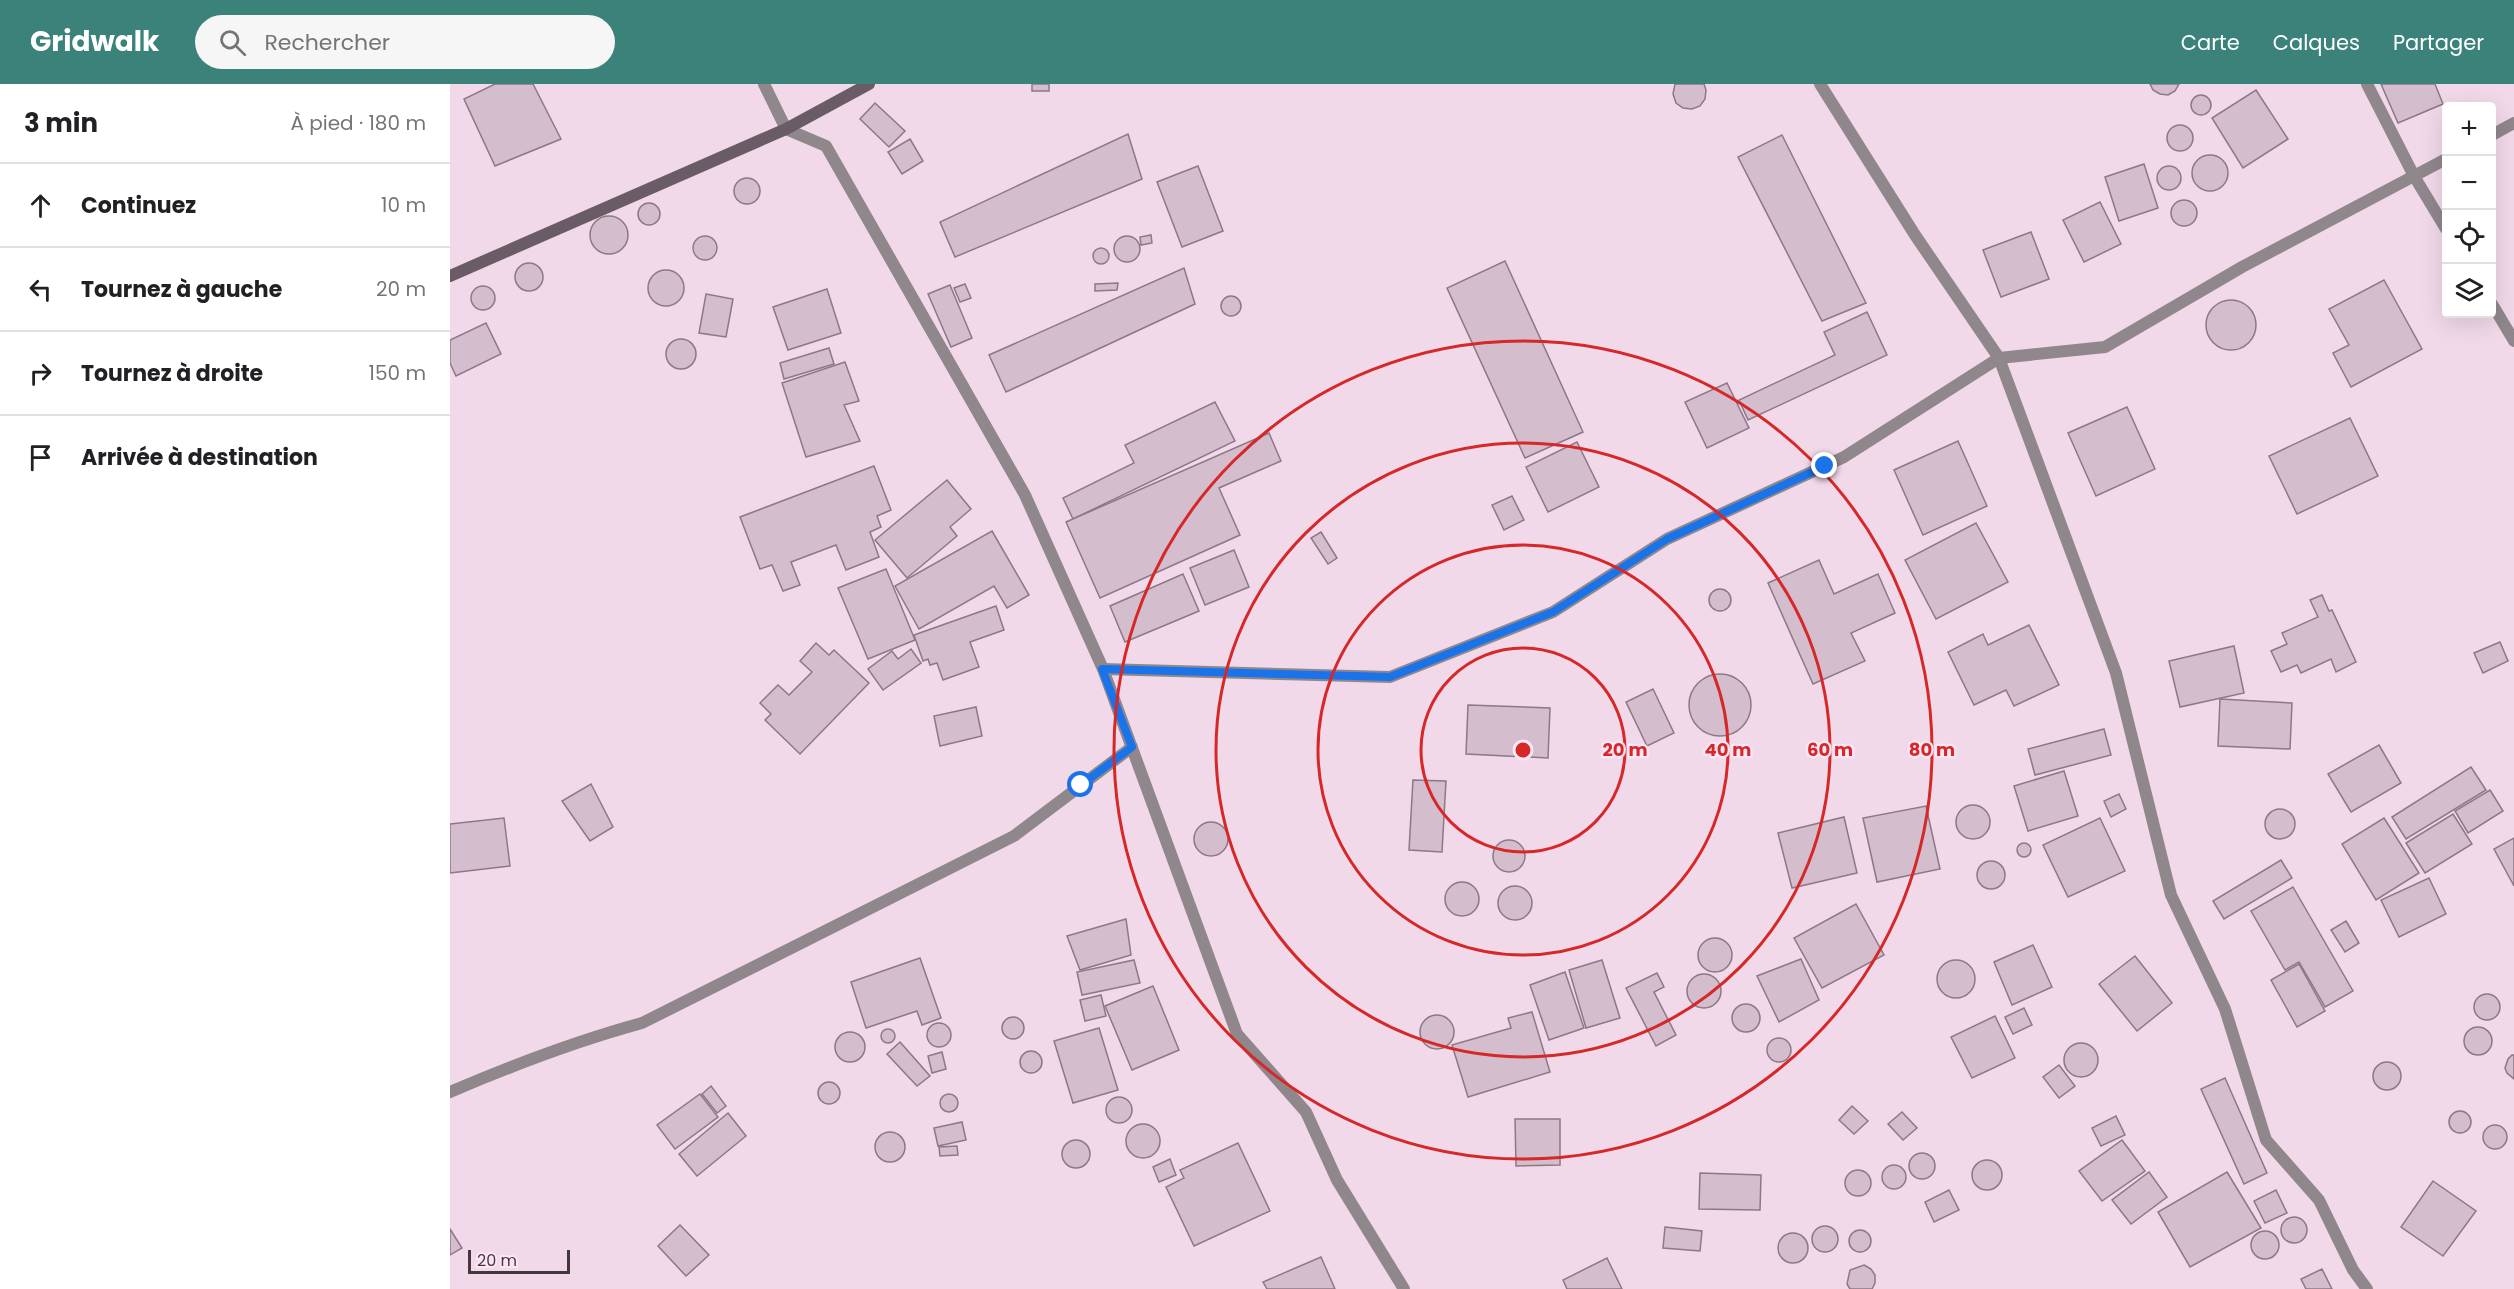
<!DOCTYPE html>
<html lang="fr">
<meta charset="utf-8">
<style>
:root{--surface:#fff;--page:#f6f6f6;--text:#202124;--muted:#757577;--line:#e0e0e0;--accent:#3b827a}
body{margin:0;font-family:Poppins,sans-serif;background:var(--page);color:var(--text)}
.controls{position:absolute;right:18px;top:18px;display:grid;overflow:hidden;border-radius:6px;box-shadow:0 6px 24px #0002}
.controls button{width:54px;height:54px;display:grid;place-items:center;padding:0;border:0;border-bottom:2px solid var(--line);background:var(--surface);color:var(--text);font:30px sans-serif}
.scale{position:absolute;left:18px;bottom:15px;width:102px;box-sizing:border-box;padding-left:6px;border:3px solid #42393f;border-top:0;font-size:16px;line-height:21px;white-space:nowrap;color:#42393f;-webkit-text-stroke:4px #fee6f7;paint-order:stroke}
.stop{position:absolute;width:18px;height:18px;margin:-14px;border:4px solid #1a73e8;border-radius:50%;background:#fff}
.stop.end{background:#1a73e8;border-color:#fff;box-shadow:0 2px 6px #0008}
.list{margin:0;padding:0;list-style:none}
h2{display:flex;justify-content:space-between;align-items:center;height:78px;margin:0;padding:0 24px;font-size:26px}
h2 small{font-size:20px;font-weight:400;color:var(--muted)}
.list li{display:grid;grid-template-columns:39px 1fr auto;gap:18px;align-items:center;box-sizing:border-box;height:84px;padding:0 24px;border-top:2px solid var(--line)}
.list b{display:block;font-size:22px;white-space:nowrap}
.list em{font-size:20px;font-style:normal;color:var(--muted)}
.icon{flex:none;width:33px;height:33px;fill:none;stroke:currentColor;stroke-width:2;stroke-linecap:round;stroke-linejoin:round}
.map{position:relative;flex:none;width:2064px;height:1205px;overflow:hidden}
header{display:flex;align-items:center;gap:36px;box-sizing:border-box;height:84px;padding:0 30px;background:var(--accent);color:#fff}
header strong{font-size:28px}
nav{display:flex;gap:33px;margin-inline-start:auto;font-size:21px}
.search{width:420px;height:54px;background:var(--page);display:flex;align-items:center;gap:15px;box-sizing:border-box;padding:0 21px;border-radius:33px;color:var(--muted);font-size:22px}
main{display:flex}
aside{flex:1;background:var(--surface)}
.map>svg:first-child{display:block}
</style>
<header>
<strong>Gridwalk</strong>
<div class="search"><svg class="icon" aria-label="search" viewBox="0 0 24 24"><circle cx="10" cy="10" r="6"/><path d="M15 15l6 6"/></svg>Rechercher</div>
<nav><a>Carte</a><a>Calques</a><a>Partager</a></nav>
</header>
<main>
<aside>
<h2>3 min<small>À pied · 180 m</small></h2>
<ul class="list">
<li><svg class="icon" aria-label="ahead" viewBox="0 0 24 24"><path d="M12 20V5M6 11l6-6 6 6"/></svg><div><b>Continuez</b></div><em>10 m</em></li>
<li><svg class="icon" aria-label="left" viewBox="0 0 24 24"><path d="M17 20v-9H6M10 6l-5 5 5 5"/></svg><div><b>Tournez à gauche</b></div><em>20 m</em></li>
<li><svg class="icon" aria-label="right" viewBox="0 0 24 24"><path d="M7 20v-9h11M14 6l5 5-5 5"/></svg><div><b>Tournez à droite</b></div><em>150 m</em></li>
<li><svg class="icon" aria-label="arrive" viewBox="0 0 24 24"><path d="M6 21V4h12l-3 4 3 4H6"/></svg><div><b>Arrivée à destination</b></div></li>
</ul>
</aside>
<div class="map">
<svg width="2064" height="1205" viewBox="0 0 2064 1205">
<rect width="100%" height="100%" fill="#f1d9ea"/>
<g fill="#d4bdcd" stroke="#8d7887" stroke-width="1.5">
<polygon points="45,0 83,0 111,55 45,82 14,15"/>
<rect x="582" y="0" width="17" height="7"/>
<polygon points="1225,0 1254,0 1256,6 1255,15 1250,22 1242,25 1233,24 1226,19 1223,10"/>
<polygon points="1700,0 1729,0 1725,7 1718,11 1710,10 1703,6"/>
<polygon points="1931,0 1985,0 1993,20 1948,39"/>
<polygon points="1806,6 1838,55 1793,84 1762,34"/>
<circle cx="1751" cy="21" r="10"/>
<polygon points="425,19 455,47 439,63 410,35"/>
<circle cx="1730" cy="54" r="13"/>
<polygon points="678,50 692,95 505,173 490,138"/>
<polygon points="1332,51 1416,219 1372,237 1288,73"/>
<polygon points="460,55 473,77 452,90 438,68"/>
<circle cx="1760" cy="89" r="18"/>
<polygon points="1694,80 1708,124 1669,137 1655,93"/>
<circle cx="1719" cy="94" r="12"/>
<polygon points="748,82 773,147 732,163 707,98"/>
<circle cx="297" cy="107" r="13"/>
<circle cx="1734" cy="129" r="13"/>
<polygon points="1650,118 1671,160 1634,178 1613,136"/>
<circle cx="199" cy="130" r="11"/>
<circle cx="159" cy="151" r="19"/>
<polygon points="1581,148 1599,195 1551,213 1533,166"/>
<polygon points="701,151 702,159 691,161 690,153"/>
<circle cx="677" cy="165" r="13"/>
<circle cx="255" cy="164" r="12"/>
<circle cx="651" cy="172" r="8"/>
<polygon points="1055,177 1133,348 1075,374 997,204"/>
<circle cx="79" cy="193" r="14"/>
<polygon points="734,184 745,220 556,308 539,271"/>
<circle cx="216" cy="204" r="18"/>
<polygon points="1934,196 1972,265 1901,303 1883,269 1899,261 1879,225"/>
<polygon points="668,199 667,206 645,207 645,200"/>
<polygon points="515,200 521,214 510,218 504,204"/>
<polygon points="500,201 522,254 501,263 478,210"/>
<circle cx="33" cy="214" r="12"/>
<polygon points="377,205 391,249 338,266 323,223"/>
<polygon points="256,210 283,215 276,253 249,249"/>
<circle cx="781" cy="222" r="10"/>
<circle cx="1781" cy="241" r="25"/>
<polygon points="1417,228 1437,271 1298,336 1289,316 1385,271 1374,248"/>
<polygon points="36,239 51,270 6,292 0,279 0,256"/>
<circle cx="231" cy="270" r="15"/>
<polygon points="379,264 384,280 334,295 330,279"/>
<polygon points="395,278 409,317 394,321 410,357 356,373 332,299"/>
<polygon points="1277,299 1299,344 1257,364 1235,318"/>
<polygon points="765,318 785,357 623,435 613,414 684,379 675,361"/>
<polygon points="1677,323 1705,385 1646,412 1618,349"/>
<polygon points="1900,334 1928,392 1847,430 1819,372"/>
<polygon points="819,349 831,377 769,404 790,451 650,514 616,438"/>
<polygon points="1508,357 1537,422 1473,451 1444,386"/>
<polygon points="1127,358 1149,403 1098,428 1076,383"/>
<polygon points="424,382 441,426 427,432 431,443 420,448 429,473 396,486 386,461 341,478 350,501 333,507 322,481 310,485 290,433"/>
<polygon points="497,396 521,425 500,443 507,452 457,494 425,456"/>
<polygon points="1062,412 1074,436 1054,446 1042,421"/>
<polygon points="1526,439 1558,498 1486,535 1455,476"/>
<polygon points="542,447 579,511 557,524 544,502 469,545 445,502"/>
<polygon points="871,448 887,474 878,480 861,454"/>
<polygon points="784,466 799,503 755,521 740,484"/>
<polygon points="1369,476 1384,510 1428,490 1445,529 1401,549 1415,577 1363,600 1318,499"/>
<polygon points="436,485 465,556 418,575 388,504"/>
<polygon points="733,490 749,527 675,558 660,522"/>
<circle cx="1270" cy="516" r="11"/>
<polygon points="1872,511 1879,527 1882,526 1906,578 1886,588 1881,575 1851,589 1847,581 1831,588 1821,567 1837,560 1832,549 1868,533 1860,516"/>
<polygon points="546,522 554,546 520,558 529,583 493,596 487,579 480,581 478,575 473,577 464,551"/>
<polygon points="1579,541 1609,601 1564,622 1556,606 1524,621 1498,568 1533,550 1538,561"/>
<polygon points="2050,558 2058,577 2033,589 2024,569"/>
<polygon points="366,559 379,571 384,566 419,599 350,670 315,636 321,630 310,619 328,601 339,611 362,588 350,577"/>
<polygon points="1784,562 1794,609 1730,623 1719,577"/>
<polygon points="461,565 471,579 433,606 418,585 442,567 448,575"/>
<circle cx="1270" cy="621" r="31"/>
<polygon points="1203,605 1224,649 1197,662 1176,618"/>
<polygon points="1770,615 1842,619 1840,665 1768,662"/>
<polygon points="1018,621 1100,624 1098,674 1016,670"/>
<polygon points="526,623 532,652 490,662 484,632"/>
<polygon points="1654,645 1661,671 1585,691 1578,665"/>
<polygon points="1929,661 1951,699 1901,728 1878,690"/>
<polygon points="2021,683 2036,706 1956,755 1942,733"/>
<polygon points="1614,687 1628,732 1578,747 1564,702"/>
<polygon points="963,696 996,697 992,768 959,766"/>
<polygon points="141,700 163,743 140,757 112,717"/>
<polygon points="2040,706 2053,727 2018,749 2005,727"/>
<polygon points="1669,710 1676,725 1661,733 1654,717"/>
<circle cx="1523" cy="738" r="17"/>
<polygon points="1476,722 1490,785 1427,798 1413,734"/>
<circle cx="1830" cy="740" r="15"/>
<polygon points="2003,730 2022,760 1975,789 1956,759"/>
<polygon points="1394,733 1407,789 1342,804 1328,749"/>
<polygon points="54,734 60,782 0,789 0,740"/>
<polygon points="1650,734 1675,787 1618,813 1593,761"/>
<polygon points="1934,734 1969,789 1926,816 1892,760"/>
<circle cx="761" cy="755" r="17"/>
<polygon points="2064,754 2064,802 2044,765"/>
<circle cx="1059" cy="772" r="16"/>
<circle cx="1574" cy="766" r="7"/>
<polygon points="1831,776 1842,794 1774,835 1763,817"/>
<circle cx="1541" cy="791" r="14"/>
<polygon points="1979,794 1996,830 1949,853 1931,816"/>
<circle cx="1012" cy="815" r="17"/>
<circle cx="1065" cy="819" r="17"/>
<polygon points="1843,803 1903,907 1875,923 1849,878 1835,886 1801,827"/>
<polygon points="1406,820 1434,871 1372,904 1344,854"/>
<polygon points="676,835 681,871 630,886 617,852"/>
<polygon points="1896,837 1909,859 1895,868 1881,846"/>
<circle cx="1265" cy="871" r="17"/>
<polygon points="1583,861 1602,903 1562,921 1544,878"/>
<polygon points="1685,872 1722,919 1687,947 1649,900"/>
<polygon points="470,874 491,934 472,941 467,927 416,944 401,898"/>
<polygon points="1351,875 1369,916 1329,938 1307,892"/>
<circle cx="1506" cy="895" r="19"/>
<polygon points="684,876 690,899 632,911 627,888"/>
<polygon points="1152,876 1170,934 1136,944 1119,886"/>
<polygon points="1849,880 1875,927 1847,943 1821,896"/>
<polygon points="1115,888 1134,944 1099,956 1080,901"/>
<polygon points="1207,889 1214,903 1204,908 1226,951 1206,962 1176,904"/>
<circle cx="1254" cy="907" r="17"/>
<polygon points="703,902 729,966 682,986 655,922"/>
<circle cx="2037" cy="923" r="13"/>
<polygon points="651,911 656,932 635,937 630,916"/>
<circle cx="1296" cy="934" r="14"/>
<polygon points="1574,924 1582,941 1563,950 1555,933"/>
<polygon points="1082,928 1100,988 1018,1013 1002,961 1061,944 1058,934"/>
<circle cx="987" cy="948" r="17"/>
<polygon points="1545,932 1565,974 1522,994 1501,953"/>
<circle cx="563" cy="944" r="11"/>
<circle cx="489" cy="951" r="12"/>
<circle cx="2028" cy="957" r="14"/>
<polygon points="649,944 668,1006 623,1019 604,957"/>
<circle cx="438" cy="952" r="7"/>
<circle cx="400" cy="963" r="15"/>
<circle cx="1329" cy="966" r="12"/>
<polygon points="450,958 480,992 467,1002 437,970"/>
<circle cx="1631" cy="976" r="17"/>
<circle cx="581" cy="978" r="11"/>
<polygon points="492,968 496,985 482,989 478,972"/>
<polygon points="2062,971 2064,971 2064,995 2057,989 2055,984 2058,975"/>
<circle cx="1937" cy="992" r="14"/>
<polygon points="1609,981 1625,1002 1609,1014 1593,993"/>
<polygon points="1775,994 1817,1089 1794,1100 1751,1005"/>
<circle cx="379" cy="1009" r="11"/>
<polygon points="261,1002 276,1022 267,1029 252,1010"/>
<polygon points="250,1010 268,1033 225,1065 207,1041"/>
<circle cx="499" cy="1019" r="9"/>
<circle cx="669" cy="1026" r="13"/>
<polygon points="1402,1022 1418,1037 1404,1050 1389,1036"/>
<circle cx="2010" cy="1038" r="11"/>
<polygon points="1452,1028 1467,1044 1453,1056 1438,1040"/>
<polygon points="278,1029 296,1052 247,1092 229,1070"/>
<polygon points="1666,1032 1675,1051 1651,1062 1642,1044"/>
<polygon points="1065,1035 1110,1035 1110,1081 1066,1082"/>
<polygon points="512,1038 516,1056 488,1062 484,1044"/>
<circle cx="693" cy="1057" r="17"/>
<circle cx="2045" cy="1053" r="12"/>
<circle cx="440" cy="1063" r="15"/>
<polygon points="1672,1056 1695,1087 1652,1117 1629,1087"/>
<circle cx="626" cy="1070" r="14"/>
<polygon points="788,1059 820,1127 744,1162 716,1103 734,1094 730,1086"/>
<polygon points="507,1062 508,1071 490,1072 489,1063"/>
<circle cx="1472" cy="1082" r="13"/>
<polygon points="720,1075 726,1091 709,1098 703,1083"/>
<circle cx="1537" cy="1091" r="15"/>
<circle cx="1444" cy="1093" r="12"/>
<circle cx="1408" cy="1099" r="13"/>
<polygon points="1699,1088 1717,1113 1681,1140 1662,1116"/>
<polygon points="1777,1088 1811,1144 1740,1183 1708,1128"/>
<polygon points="1250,1089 1311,1091 1310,1126 1249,1125"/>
<polygon points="1983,1097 2026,1127 1993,1172 1951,1143"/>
<polygon points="1499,1106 1509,1126 1484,1138 1475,1118"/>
<polygon points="1826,1106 1837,1129 1815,1139 1804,1117"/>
<circle cx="1844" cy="1146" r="13"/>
<polygon points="230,1141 259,1171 236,1192 208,1162"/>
<circle cx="1375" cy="1155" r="13"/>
<polygon points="1215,1143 1252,1147 1250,1167 1213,1164"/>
<polygon points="0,1145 12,1164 0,1171"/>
<circle cx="1410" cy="1157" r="11"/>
<circle cx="1815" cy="1161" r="14"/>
<circle cx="1343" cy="1164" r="15"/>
<polygon points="871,1173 885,1205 817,1205 813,1198"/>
<polygon points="1157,1174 1172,1205 1117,1205 1113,1196"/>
<polygon points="1414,1181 1421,1185 1425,1191 1425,1199 1422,1205 1400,1205 1397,1200 1400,1186"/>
<polygon points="1872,1185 1882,1205 1856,1205 1851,1195"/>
</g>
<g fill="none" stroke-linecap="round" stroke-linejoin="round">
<g stroke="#90878d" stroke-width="12">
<polyline points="314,0 336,45 376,62 575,411 653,585 787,950 856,1028 887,1096 954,1205"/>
<polyline points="1370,0 1465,151 1549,274 1666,589 1721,811 1775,925 1816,1056 1869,1116 1903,1186 1917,1205"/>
<polyline points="1917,0 1964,92 1996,145"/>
<polyline points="2042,51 2064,39"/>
<polyline points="2042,220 2064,257"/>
<polyline points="653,585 940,593 1103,528 1217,455 1394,373 1549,274 1655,263 1792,183 1996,75"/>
<path d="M0,1008C63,981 126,957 192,939L564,752L682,663"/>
</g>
<polyline stroke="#6a5c66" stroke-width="12" points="0,192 336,45 419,0"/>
</g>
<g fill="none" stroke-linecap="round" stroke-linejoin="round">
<polyline stroke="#1a73e8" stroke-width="8" points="631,701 682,663 652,585 940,593 1103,528 1217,455 1375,382"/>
</g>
<g fill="none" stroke="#d62828" stroke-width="3">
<circle cx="1073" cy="666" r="102"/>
<circle cx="1073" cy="666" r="205"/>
<circle cx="1073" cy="666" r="307"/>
<circle cx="1073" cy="666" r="409"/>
</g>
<circle cx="1073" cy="666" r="9" fill="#d62828" stroke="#fee6f7" stroke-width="3"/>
<g font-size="18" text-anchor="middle" font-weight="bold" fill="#d62828" stroke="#fee6f7" stroke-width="4.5" stroke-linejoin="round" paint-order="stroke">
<text x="1175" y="672">20 m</text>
<text x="1278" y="672">40 m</text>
<text x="1380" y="672">60 m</text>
<text x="1482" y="672">80 m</text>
</g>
</svg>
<div class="controls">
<button>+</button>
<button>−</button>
<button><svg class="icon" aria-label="locate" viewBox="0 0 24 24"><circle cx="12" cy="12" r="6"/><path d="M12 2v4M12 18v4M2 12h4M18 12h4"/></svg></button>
<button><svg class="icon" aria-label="layers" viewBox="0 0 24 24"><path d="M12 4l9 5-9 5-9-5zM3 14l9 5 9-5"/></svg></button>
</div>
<div class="scale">20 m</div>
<div class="stop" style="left:631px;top:701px"></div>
<div class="stop end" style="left:1375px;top:382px"></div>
</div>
</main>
